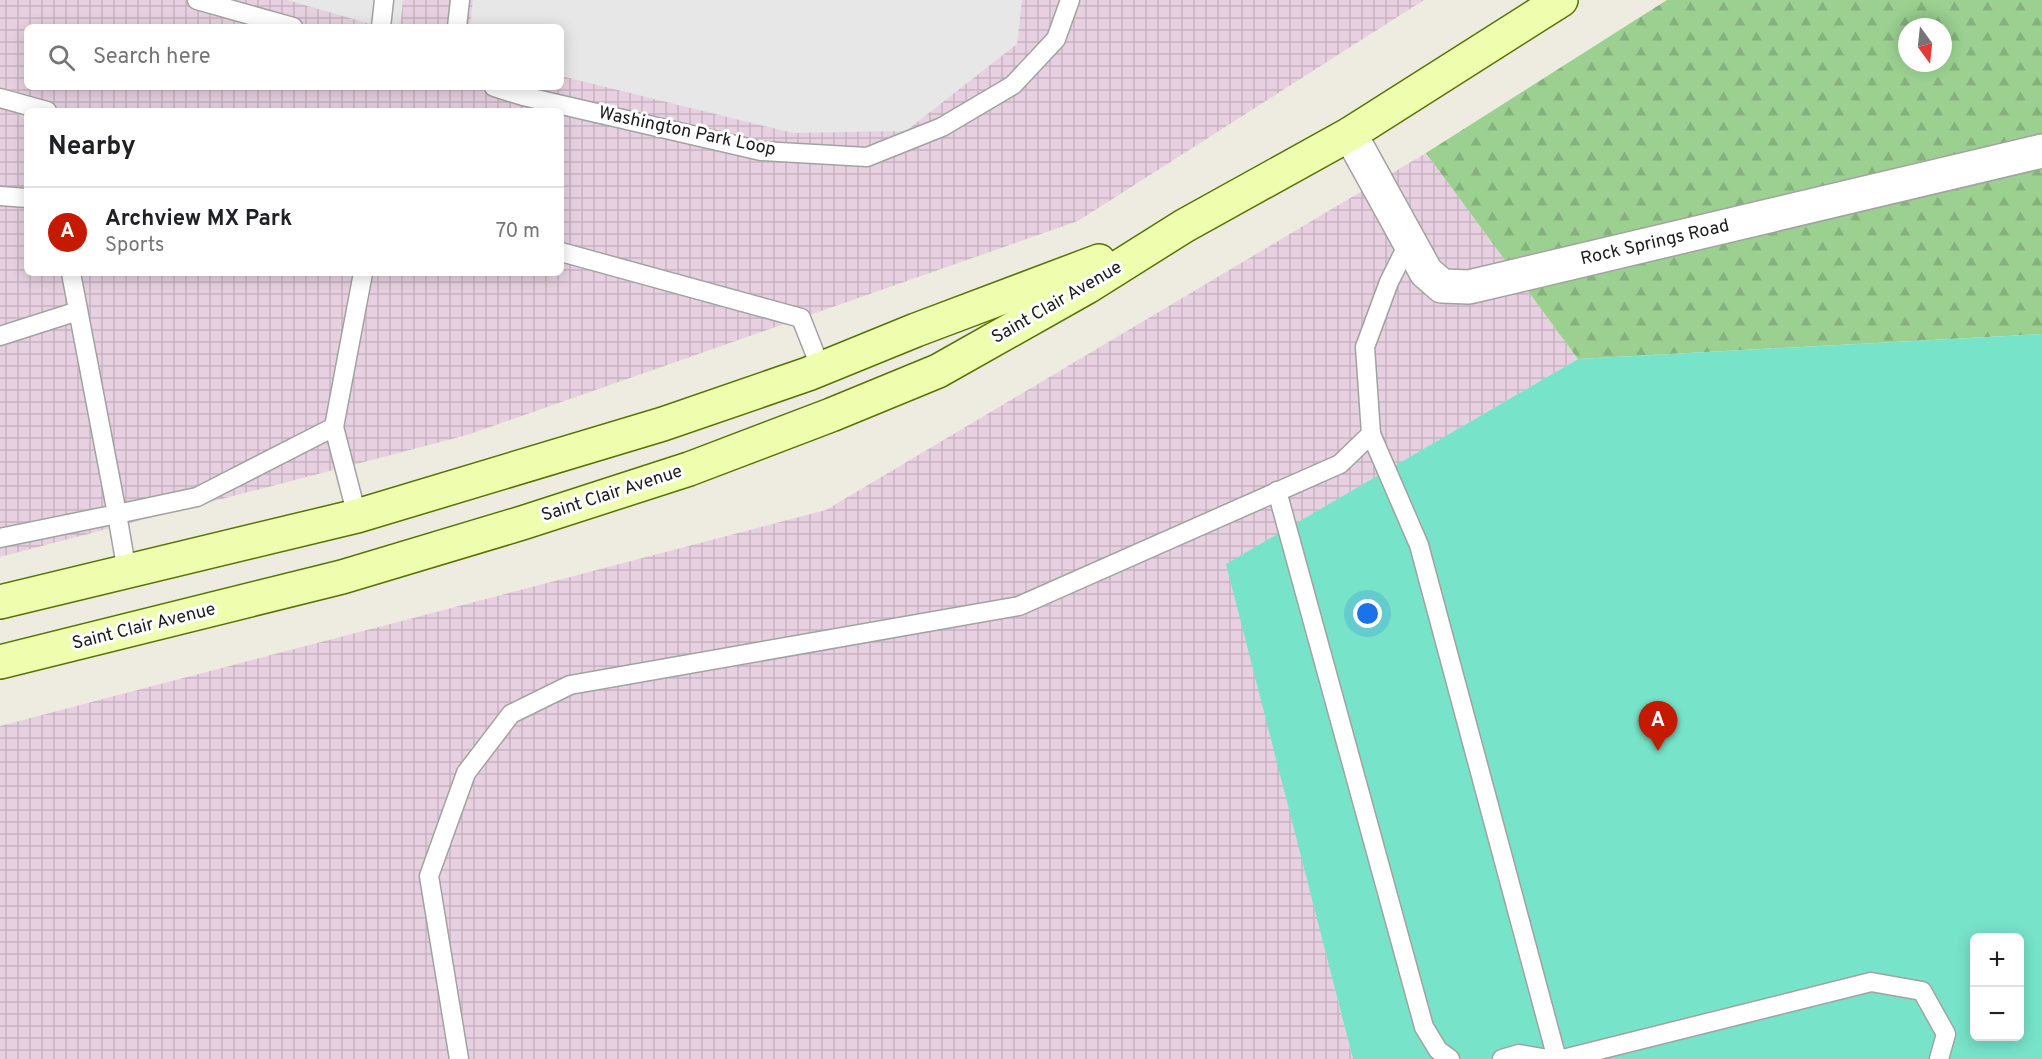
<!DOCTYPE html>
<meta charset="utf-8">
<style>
:root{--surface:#fff;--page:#f2f2f2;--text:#202124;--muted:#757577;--line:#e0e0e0;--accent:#c61a00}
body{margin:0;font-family:Overpass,sans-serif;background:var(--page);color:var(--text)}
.controls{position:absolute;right:18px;bottom:18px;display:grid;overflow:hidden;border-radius:9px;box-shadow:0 3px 15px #0003}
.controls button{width:54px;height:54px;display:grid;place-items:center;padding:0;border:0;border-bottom:2px solid var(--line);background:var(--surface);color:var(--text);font:30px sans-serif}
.compass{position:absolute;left:1898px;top:18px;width:54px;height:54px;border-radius:50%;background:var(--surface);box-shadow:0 3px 15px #0003;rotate:165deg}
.you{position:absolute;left:1368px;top:614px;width:21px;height:21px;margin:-15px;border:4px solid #fff;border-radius:50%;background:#1a73e8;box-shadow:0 0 0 9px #1a73e833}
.badge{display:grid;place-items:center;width:39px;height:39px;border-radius:50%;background:var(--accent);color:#fff;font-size:20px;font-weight:700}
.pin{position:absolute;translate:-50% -50px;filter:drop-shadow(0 2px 3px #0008)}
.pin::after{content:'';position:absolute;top:32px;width:21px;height:18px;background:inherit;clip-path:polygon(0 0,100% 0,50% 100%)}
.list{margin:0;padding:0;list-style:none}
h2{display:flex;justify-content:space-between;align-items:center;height:78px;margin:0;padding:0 24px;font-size:26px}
h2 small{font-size:20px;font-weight:400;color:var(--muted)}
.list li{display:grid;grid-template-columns:39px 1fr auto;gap:18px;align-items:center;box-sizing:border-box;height:90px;padding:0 24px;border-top:2px solid var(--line)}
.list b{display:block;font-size:22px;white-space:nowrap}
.list p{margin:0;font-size:20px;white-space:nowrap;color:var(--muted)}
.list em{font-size:20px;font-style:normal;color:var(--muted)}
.icon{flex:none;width:33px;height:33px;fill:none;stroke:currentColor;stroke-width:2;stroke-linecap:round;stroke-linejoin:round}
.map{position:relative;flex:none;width:2042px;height:1059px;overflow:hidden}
.search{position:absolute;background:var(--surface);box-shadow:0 3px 15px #0003;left:24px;top:24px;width:540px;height:66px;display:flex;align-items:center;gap:15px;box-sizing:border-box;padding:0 21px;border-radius:9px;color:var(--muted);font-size:22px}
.panel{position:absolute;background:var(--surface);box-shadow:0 3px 15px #0003;left:24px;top:108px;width:540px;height:168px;border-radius:9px}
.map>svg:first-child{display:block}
</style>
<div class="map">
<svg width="2042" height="1059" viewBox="0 0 2042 1059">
<defs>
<pattern id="industrial-grid" width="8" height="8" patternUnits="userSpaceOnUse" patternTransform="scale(1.5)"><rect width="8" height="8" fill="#e7d1e0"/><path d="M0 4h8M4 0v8" fill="none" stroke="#c6b3c0"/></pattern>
<pattern id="forest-firs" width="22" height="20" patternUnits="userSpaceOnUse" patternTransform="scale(1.5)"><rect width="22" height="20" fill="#9bd091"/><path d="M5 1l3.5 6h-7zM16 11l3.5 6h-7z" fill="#85b27c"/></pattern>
</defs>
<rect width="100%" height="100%" fill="#eeebe0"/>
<g fill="url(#industrial-grid)" fill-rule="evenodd">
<path d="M0,0H1424L1078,221L467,435L0,557ZM27,27H561V87H27ZM27,111H561V273H27Z"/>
<polygon points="1426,153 1578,359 1227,564 1353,1059 0,1059 0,726 826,510"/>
</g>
<path fill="url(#forest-firs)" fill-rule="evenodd" d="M1667,0H2042V334L1578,359L1426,153ZM1907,27H1943V63H1907Z"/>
<path fill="#77e3c8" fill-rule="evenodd" d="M2042,334V1059H1353L1226,564L1578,359ZM1974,938H2020V1036H1974Z"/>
<g fill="#e7e7e7">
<polygon points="287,0 403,0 400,27 381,27"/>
<polygon points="473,0 1022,0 1017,44 906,131 793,133 561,76 561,27 470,27"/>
</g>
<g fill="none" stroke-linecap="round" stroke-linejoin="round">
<defs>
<g id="service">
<polyline points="197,0 293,27"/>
<polyline points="381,27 384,0"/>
<polyline points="457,27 460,0"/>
<polyline points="494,87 523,96 761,151 867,157 942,127 1013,85 1056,39 1070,0"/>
<polyline points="0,98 47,111"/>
<polyline points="0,196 27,198"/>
<polyline points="561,252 801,318 821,369"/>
<polyline points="0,336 78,311"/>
<polyline points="334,427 363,273"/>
<polyline points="1371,434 1419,545 1557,1059"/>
<polyline points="1277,491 1424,1027 1438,1050 1450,1059"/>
<polyline points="0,538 117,514 71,273"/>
<polyline points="127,572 117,514 197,497 334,427 357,516"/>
<polyline points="459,1059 429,876 466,773 511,714 570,685 1019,606 1340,464 1371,434 1365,347 1389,282 1409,242"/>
<polyline points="1502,1059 1519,1054 1548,1059"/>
<polyline points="1563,1059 1871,982 1922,991 1946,1034 1939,1059"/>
</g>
<polyline id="minor" points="1350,134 1426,272 1442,286 1469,287 2042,151"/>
<g id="secondary">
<polyline points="0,602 357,516 663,424 808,374 916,330 1099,261"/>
<polyline points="0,662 342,577 522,523 689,469 831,415 938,371 1087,287 1184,226 1350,134 1561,0"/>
</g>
</defs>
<use href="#service" stroke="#a2a2a2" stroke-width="21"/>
<use href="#minor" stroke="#a2a2a2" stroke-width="36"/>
<use href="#secondary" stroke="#587400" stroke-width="36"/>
<use href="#service" stroke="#fff" stroke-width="18"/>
<use href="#minor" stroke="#fff" stroke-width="33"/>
<use href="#secondary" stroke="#effdae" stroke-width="33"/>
</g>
<g text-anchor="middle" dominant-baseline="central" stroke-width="6" stroke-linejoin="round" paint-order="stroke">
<g font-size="18" fill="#1b1b1b" stroke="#fff">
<text transform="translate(687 132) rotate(12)">Washington Park Loop</text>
<text transform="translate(1655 243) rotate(-13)">Rock Springs Road</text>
<text transform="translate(1057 303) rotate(-30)">Saint Clair Avenue</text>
<text transform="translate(612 494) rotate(-18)">Saint Clair Avenue</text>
<text transform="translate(144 627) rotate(-14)">Saint Clair Avenue</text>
</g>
</g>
</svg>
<div class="controls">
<button>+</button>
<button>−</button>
</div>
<svg class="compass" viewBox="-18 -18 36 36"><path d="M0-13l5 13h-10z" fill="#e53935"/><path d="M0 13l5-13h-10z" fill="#757577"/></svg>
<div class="you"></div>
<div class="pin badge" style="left:1658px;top:751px">A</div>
<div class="search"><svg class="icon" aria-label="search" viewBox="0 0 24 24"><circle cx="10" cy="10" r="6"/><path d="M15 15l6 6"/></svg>Search here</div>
<section class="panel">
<h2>Nearby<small></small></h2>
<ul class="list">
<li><span class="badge">A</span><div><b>Archview MX Park</b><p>Sports</p></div><em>70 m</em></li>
</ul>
</section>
</div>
